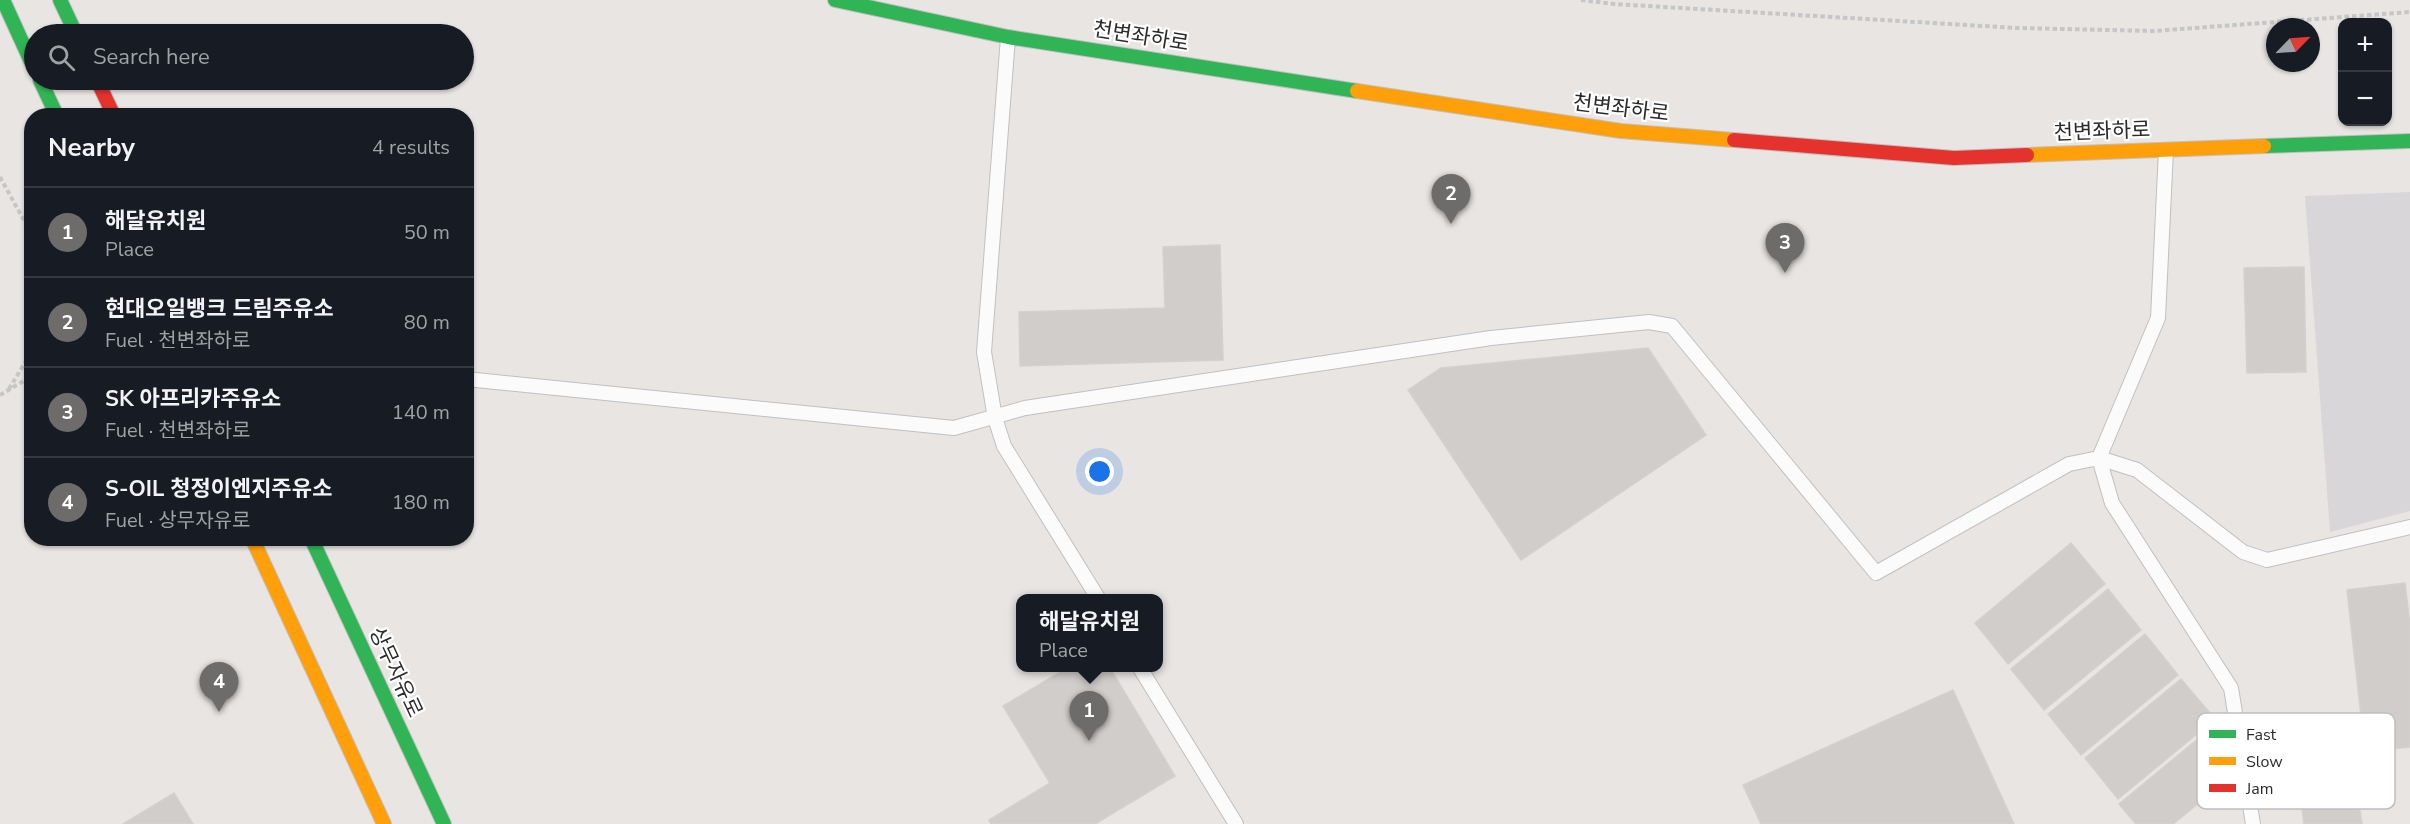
<!DOCTYPE html>
<meta charset="utf-8">
<style>
:root{--surface:#171b24;--page:#242831;--text:#f1f3f6;--muted:#9ea1a6;--line:#363941;--accent:#6d6c6b}
body{margin:0;font-family:"Nunito Sans","Noto Sans KR",sans-serif;background:var(--page);color:var(--text)}
.controls{position:absolute;right:18px;top:18px;display:grid;overflow:hidden;border-radius:12px;box-shadow:0 2px 4px #0004}
.controls button{width:54px;height:54px;display:grid;place-items:center;padding:0;border:0;border-bottom:2px solid var(--line);background:var(--surface);color:var(--text);font:30px sans-serif}
.compass{position:absolute;left:2266px;top:18px;width:54px;height:54px;border-radius:50%;background:var(--surface);box-shadow:0 2px 4px #0004;rotate:65deg}
.you{position:absolute;left:1100px;top:472px;width:21px;height:21px;margin:-15px;border:4px solid #fff;border-radius:50%;background:#1a73e8;box-shadow:0 0 0 9px #1a73e833}
.badge{display:grid;place-items:center;width:39px;height:39px;border-radius:50%;background:var(--accent);color:#fff;font-size:20px;font-weight:700}
.pin{position:absolute;translate:-50% -50px;filter:drop-shadow(0 2px 3px #0008)}
.pin::after{content:'';position:absolute;top:32px;width:21px;height:18px;background:inherit;clip-path:polygon(0 0,100% 0,50% 100%)}
.popup{position:absolute;left:1016px;top:594px;width:147px;height:78px;box-sizing:border-box;display:grid;place-content:center;border-radius:12px;background:var(--surface);filter:drop-shadow(0 2px 4px #0005);font-size:20px;white-space:nowrap;color:var(--muted)}
.popup b{font-size:22px;color:var(--text)}
.popup::after{content:'';position:absolute;left:50%;top:100%;margin-left:-12px;border:12px solid transparent;border-top-color:var(--surface)}
.list{margin:0;padding:0;list-style:none}
h2{display:flex;justify-content:space-between;align-items:center;height:78px;margin:0;padding:0 24px;font-size:26px}
h2 small{font-size:20px;font-weight:400;color:var(--muted)}
.list li{display:grid;grid-template-columns:39px 1fr auto;gap:18px;align-items:center;box-sizing:border-box;height:90px;padding:0 24px;border-top:2px solid var(--line)}
.list b{display:block;font-size:22px;white-space:nowrap}
.list p{margin:0;font-size:20px;white-space:nowrap;color:var(--muted)}
.list em{font-size:20px;font-style:normal;color:var(--muted)}
.icon{flex:none;width:33px;height:33px;fill:none;stroke:currentColor;stroke-width:2;stroke-linecap:round;stroke-linejoin:round}
.map{position:relative;flex:none;width:2410px;height:824px;overflow:hidden}
.search{position:absolute;background:var(--surface);box-shadow:0 2px 4px #0004;left:24px;top:24px;width:450px;height:66px;display:flex;align-items:center;gap:15px;box-sizing:border-box;padding:0 21px;border-radius:33px;color:var(--muted);font-size:22px}
.panel{position:absolute;background:var(--surface);box-shadow:0 2px 4px #0004;left:24px;top:108px;width:450px;height:438px;border-radius:24px}
.map>svg:first-child{display:block}
</style>
<div class="map">
<svg width="2410" height="824" viewBox="0 0 2410 824">
<rect width="100%" height="100%" fill="#e8e5e2"/>
<polygon fill="#d9d6d9" points="2410,192 2410,511 2330,532 2305,196"/>
<g fill="#d0cdcb" stroke="#d3d1ce" stroke-width="1.5">
<polygon points="1220,245 1223,360 1020,366 1019,312 1165,308 1163,247"/>
<polygon points="2304,267 2306,372 2247,373 2244,268"/>
<polygon points="1648,348 1706,435 1521,560 1408,390 1441,368"/>
<polygon points="2071,543 2105,584 2008,664 1975,623"/>
<polygon points="2405,583 2410,625 2410,747 2365,752 2347,590"/>
<polygon points="2108,589 2141,630 2044,710 2011,669"/>
<polygon points="2145,634 2178,675 2081,755 2048,714"/>
<polygon points="1067,668 1110,668 1175,776 1095,824 991,824 989,820 1050,783 1003,706"/>
<polygon points="2181,679 2215,719 2118,799 2085,758"/>
<polygon points="1953,690 2014,824 1761,824 1743,785"/>
<polygon points="2199,738 2231,777 2173,824 2136,824 2119,804"/>
<polygon points="2356,785 2362,824 2304,824 2300,793"/>
<polygon points="174,793 193,824 123,824"/>
</g>
<g fill="none" stroke-linecap="round" stroke-linejoin="round">
<defs>
<g id="lane">
<polyline points="1008,37 984,352 995,418 1004,446 1098,598"/>
<polyline points="2166,150 2158,318 2099,458 2112,503 2231,688 2253,824"/>
<polyline points="466,379 954,428 1025,408 1491,338 1649,322 1672,326 1876,573 2069,464 2099,458 2137,470 2243,552 2267,560 2410,527"/>
<polyline points="1140,668 1236,824"/>
</g>
<g id="fast">
<polyline points="3,0 34,68"/>
<polyline points="60,0 76,34"/>
<polyline points="835,0 1008,37 1357,91"/>
<polyline points="40,80 57,116"/>
<polyline points="2264,146 2410,141"/>
<polyline points="311,538 444,824"/>
</g>
<g id="slow">
<polyline points="1357,91 1621,131 1734,140"/>
<polyline points="2027,155 2264,146"/>
<polyline points="252,538 384,824"/>
</g>
<g id="jam">
<polyline points="97,80 114,116"/>
<polyline points="1734,140 1954,158 2027,155"/>
</g>
</defs>
<use href="#lane" stroke="#c1c0c0" stroke-width="16"/>
<use href="#fast" stroke="#c1c0c0" stroke-width="16"/>
<use href="#slow" stroke="#c1c0c0" stroke-width="16"/>
<use href="#jam" stroke="#c1c0c0" stroke-width="16"/>
<g stroke="#c6c6c6" stroke-width="4" stroke-dasharray="4.5 3" stroke-linecap="butt">
<polyline points="1581,0 1614,4 2017,28 2154,31 2410,12"/>
<polyline points="0,177 32,235"/>
<polyline points="9,389 32,351"/>
<polyline points="0,395 32,376"/>
</g>
<use href="#lane" stroke="#fcfbfb" stroke-width="14"/>
<use href="#fast" stroke="#30b455" stroke-width="14"/>
<use href="#slow" stroke="#ff9f0a" stroke-width="14"/>
<use href="#jam" stroke="#e5322d" stroke-width="14"/>
</g>
<g text-anchor="middle" dominant-baseline="central" stroke-width="4.5" stroke-linejoin="round" paint-order="stroke">
<g font-size="21" fill="#2b2b2b" stroke="#fff">
<text transform="translate(1141 36) rotate(9)">천변좌하로</text>
<text transform="translate(1621 108) rotate(7)">천변좌하로</text>
<text transform="translate(2102 131) rotate(-2)">천변좌하로</text>
<text transform="translate(396 672) rotate(65)">상무자유로</text>
</g>
</g>
<rect x="2197" y="713" width="198" height="96" rx="9" fill="#fff" stroke="#bfbfbf" stroke-width="1.5"/>
<rect x="2209" y="730" width="27" height="8" fill="#30b455"/>
<rect x="2209" y="757" width="27" height="8" fill="#ff9f0a"/>
<rect x="2209" y="784" width="27" height="8" fill="#e5322d"/>
<g font-size="16" fill="#2b2b2b">
<text x="2246" y="740">Fast</text>
<text x="2246" y="767">Slow</text>
<text x="2246" y="794">Jam</text>
</g>
</svg>
<div class="controls">
<button>+</button>
<button>−</button>
</div>
<svg class="compass" viewBox="-18 -18 36 36"><path d="M0-13l5 13h-10z" fill="#e53935"/><path d="M0 13l5-13h-10z" fill="#9ea1a6"/></svg>
<div class="you"></div>
<div class="pin badge" style="left:1089px;top:741px">1</div>
<div class="popup"><b>해달유치원</b>Place</div>
<div class="pin badge" style="left:1451px;top:224px">2</div>
<div class="pin badge" style="left:1785px;top:273px">3</div>
<div class="pin badge" style="left:219px;top:712px">4</div>
<div class="search"><svg class="icon" aria-label="search" viewBox="0 0 24 24"><circle cx="10" cy="10" r="6"/><path d="M15 15l6 6"/></svg>Search here</div>
<section class="panel">
<h2>Nearby<small>4 results</small></h2>
<ul class="list">
<li><span class="badge">1</span><div><b>해달유치원</b><p>Place</p></div><em>50 m</em></li>
<li><span class="badge">2</span><div><b>현대오일뱅크 드림주유소</b><p>Fuel · 천변좌하로</p></div><em>80 m</em></li>
<li><span class="badge">3</span><div><b>SK 아프리카주유소</b><p>Fuel · 천변좌하로</p></div><em>140 m</em></li>
<li><span class="badge">4</span><div><b>S-OIL 청정이엔지주유소</b><p>Fuel · 상무자유로</p></div><em>180 m</em></li>
</ul>
</section>
</div>
